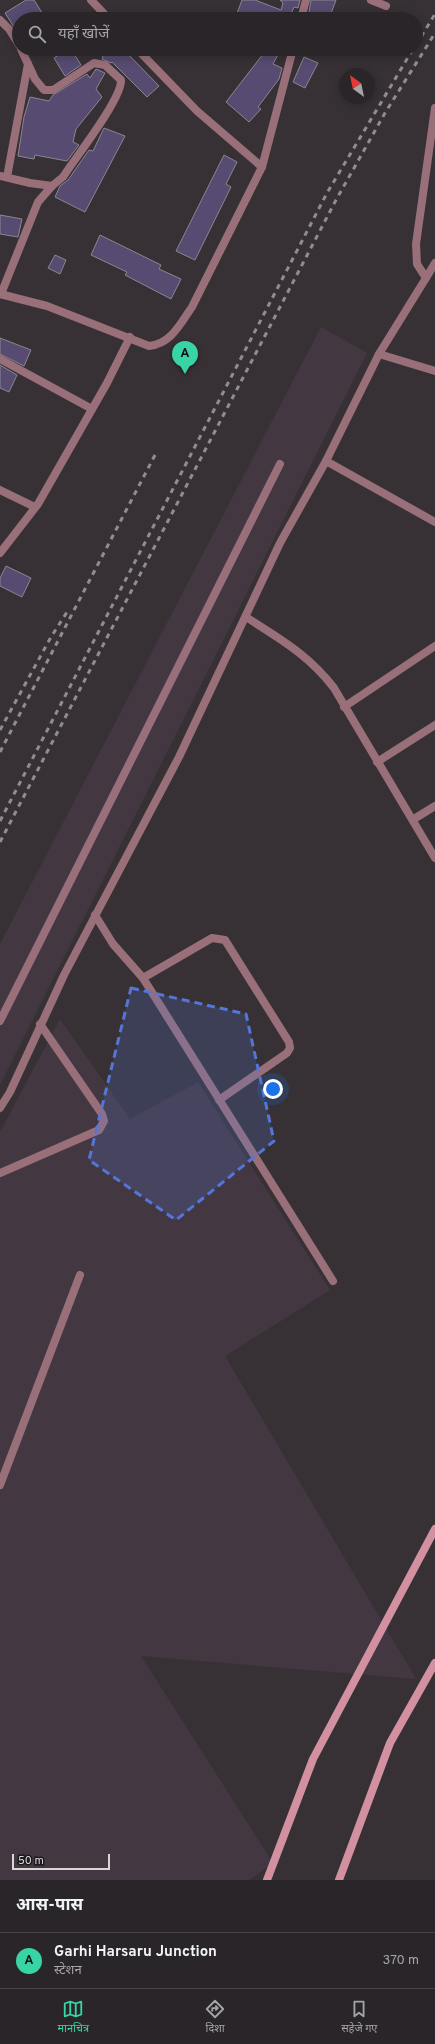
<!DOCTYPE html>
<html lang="hi">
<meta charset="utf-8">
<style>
:root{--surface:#292528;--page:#353134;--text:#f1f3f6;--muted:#a5a5a8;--line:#454245;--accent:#38d4a6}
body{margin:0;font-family:Overpass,"Noto Sans Devanagari",sans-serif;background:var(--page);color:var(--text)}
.compass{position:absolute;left:339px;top:68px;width:36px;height:36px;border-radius:50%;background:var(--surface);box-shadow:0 2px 10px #0003;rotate:327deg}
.scale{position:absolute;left:12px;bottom:10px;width:98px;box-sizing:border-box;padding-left:4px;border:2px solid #d9d5d8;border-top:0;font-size:11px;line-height:14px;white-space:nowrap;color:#d9d5d8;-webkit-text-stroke:3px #1c1a1c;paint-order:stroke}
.you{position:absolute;left:273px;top:1089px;width:14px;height:14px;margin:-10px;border:3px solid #fff;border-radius:50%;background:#1a73e8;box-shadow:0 0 0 6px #1a73e833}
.badge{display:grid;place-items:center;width:26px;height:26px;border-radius:50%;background:var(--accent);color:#111;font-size:13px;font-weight:700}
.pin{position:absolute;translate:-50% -33px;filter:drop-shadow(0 1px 2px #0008)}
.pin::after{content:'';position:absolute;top:21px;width:14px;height:12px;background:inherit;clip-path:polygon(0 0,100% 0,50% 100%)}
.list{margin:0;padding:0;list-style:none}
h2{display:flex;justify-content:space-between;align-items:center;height:52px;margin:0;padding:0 16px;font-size:17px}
h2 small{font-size:13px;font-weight:400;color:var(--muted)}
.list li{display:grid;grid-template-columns:26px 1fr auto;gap:12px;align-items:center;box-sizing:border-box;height:56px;padding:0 16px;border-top:1px solid var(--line)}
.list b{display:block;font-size:15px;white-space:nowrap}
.list p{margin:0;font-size:13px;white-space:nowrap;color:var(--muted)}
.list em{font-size:13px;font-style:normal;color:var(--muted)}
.icon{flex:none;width:22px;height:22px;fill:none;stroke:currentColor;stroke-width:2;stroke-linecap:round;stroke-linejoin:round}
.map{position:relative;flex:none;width:435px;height:1880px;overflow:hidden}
.search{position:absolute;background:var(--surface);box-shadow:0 2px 10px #0003;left:12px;right:12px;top:12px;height:44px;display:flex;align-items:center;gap:10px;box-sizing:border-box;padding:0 14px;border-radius:22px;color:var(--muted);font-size:15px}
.sheet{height:108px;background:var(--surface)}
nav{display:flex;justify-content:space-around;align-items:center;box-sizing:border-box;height:56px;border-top:1px solid var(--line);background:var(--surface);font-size:11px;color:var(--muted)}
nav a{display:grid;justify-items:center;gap:2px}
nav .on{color:var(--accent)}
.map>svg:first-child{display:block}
</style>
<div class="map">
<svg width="435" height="1880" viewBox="0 0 435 1880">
<rect width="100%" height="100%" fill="#373136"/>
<g fill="#433842">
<polygon points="321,327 367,353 0,1085 0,944"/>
<polygon points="60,1019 130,1119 198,1082 330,1290 225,1356 416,1679 141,1656 273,1863 249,1880 0,1880 0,1132"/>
</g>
<g fill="#574b71" stroke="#8a878f">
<polygon points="26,0 34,0 46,19 19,19 19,35 5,13"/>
<polygon points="242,0 255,0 281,10 283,3 280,0 300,0 298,8 294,7 291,14 296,16 296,19 244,19 236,16"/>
<polygon points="311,0 336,0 329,19 309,12"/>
<polygon points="68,49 71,49 81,65 65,76 54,58"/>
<polygon points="98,49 123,49 159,86 147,97 112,62 111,63 102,59 103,56"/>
<polygon points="267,49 281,49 273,64 282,68 279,79 258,107 261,109 249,122 226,102"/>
<polygon points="304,57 318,63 305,88 293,82"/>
<polygon points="96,69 105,73 96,89 102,97 76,129 73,142 79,145 67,161 35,155 34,159 18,156 24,117 30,97 49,101 53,95 87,74 90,78"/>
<polygon points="104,128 125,136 85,212 55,197 60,186 68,180 89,150 93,151"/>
<polygon points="224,155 237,162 226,184 231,187 195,260 176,251"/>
<polygon points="0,215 22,219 18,237 0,234"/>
<polygon points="100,235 161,265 159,269 181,279 171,299 125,275 127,272 91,255"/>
<polygon points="55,255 66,260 60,274 48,268"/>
<polygon points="0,338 31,350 24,366 0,354"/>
<polygon points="0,365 17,375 9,392 0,388"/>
<polygon points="6,566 31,578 22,597 0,586 0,578"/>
</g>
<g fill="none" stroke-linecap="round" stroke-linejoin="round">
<g stroke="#996f79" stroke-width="8">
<polyline points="0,359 92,409"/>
<polyline points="0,490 35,507"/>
<polyline points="0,1021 280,464"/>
<polyline points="0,1173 99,1130 104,1121 102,1114 40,1024"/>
<polyline points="0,1485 80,1275"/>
</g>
<g stroke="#996f79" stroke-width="8">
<polyline points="91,0 109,19"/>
<polyline points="371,0 386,6"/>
<polyline points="301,19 306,0"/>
<polyline points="0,20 9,29 19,45"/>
<path d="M21,49L35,79L44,90H53L94,63L105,65L121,80C122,99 75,158 63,177L52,186"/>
<polyline points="137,49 197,111 262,167"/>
<polyline points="0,176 30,183 52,186 38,202 1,294"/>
<polyline points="7,177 28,64"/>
<polyline points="426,278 435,263"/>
<path d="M0,294L47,306L149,346C171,344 180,324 192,307L262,167L293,49"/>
<polyline points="379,354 435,371"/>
<polyline points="326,461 435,522"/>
<polyline points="0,553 38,504 107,383 130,337"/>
<path d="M246,617C280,639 309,655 334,688L435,858"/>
<polyline points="344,707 435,646"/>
<polyline points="377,762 435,725"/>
<polyline points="414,819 435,806"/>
<polyline points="95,915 113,944 143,978 333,1281"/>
<polyline points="143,978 212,938 225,940 289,1042 290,1048 287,1053 219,1100"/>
<polyline points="0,1108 10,1092 64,975 179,757 280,543 326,461 379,354 426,278 417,264 416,244 435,108"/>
</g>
<g stroke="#d290a0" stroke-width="8">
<polyline points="267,1880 313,1759 435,1529"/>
<polyline points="339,1880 390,1743 435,1663"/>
</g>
<g stroke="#918c90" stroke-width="3" stroke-dasharray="5 5" stroke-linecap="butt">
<polyline points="416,45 435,14"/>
<polyline points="0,730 51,637 69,609"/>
<polyline points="0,752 155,455"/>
<polyline points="0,821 327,193 413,49"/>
<polyline points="0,842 336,200 385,113 435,33"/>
</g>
</g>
<path fill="#5576d8" fill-opacity="0.2" stroke="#5576d8" stroke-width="3" stroke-dasharray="8 5" stroke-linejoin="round" d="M131,988L246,1014L274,1141L176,1220L89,1160Z"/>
</svg>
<svg class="compass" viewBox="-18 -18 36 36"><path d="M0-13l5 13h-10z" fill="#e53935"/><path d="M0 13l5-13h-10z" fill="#a5a5a8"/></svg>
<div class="scale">50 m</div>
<div class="you"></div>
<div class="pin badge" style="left:185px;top:374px">A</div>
<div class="search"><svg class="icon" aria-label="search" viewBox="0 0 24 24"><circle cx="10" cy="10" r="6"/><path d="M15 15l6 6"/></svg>यहाँ खोजें</div>
</div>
<section class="sheet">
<h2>आस-पास<small></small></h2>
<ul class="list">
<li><span class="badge">A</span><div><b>Garhi Harsaru Junction</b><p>स्टेशन</p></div><em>370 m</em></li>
</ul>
</section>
<nav>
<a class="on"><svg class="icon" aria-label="map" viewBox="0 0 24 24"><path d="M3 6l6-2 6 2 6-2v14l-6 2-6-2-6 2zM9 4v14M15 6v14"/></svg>मानचित्र</a>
<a><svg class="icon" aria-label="directions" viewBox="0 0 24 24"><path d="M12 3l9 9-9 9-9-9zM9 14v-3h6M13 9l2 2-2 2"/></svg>दिशा</a>
<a><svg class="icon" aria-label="saved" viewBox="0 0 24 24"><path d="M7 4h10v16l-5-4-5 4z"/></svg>सहेजे गए</a>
</nav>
